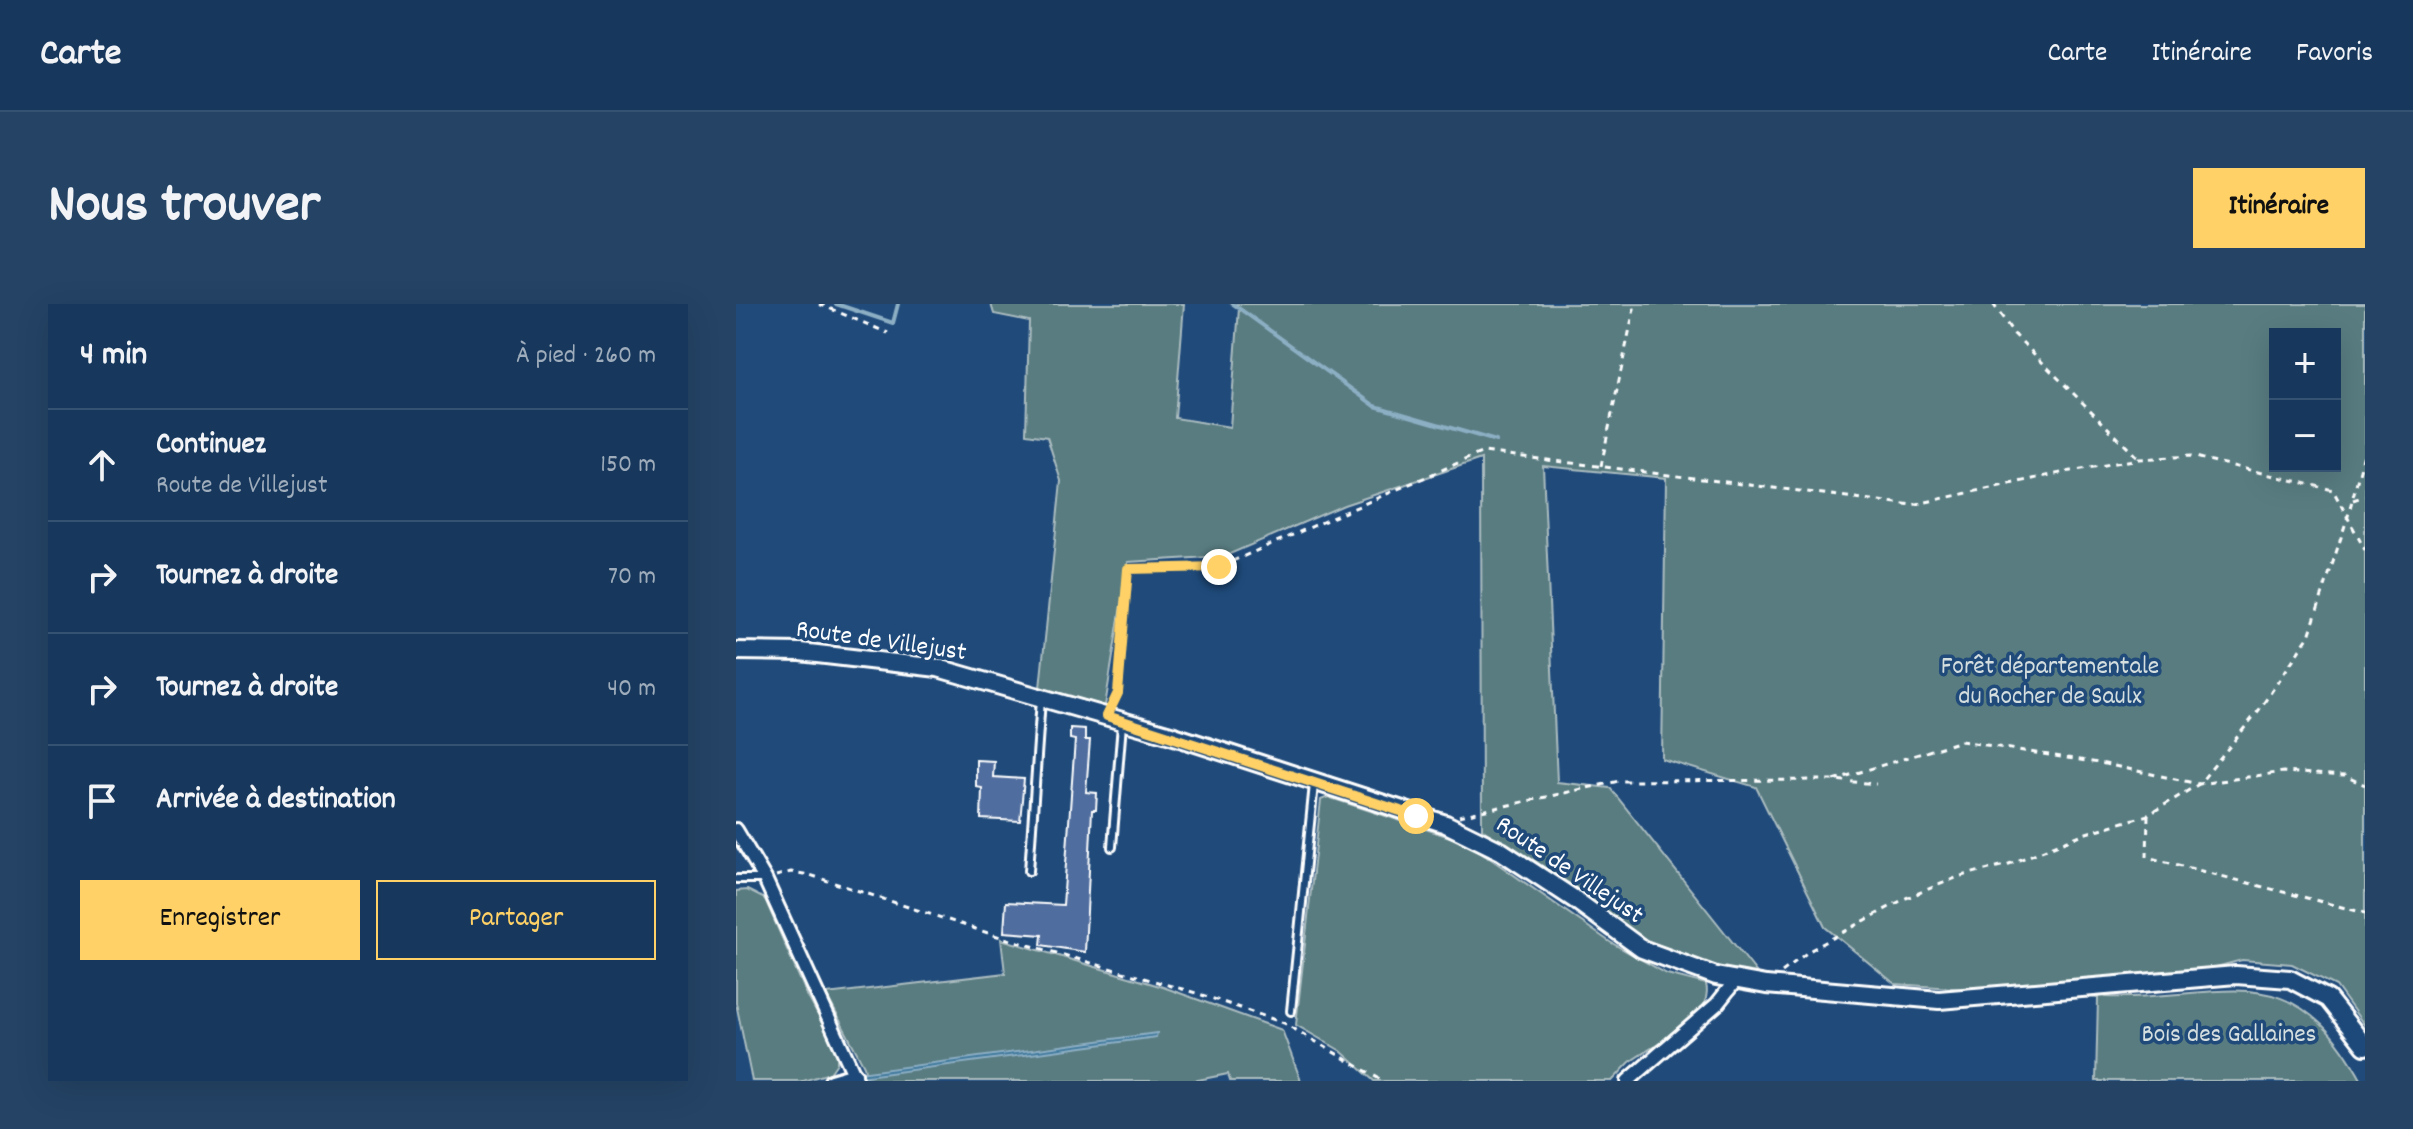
<!DOCTYPE html>
<html lang="fr">
<meta charset="utf-8">
<style>
:root{--surface:#17385c;--page:#244365;--text:#f1f3f6;--muted:#9eacbb;--line:#365272;--accent:#ffd166}
body{margin:0;font-family:Dekko,sans-serif;background:var(--page);color:var(--text)}
.controls{position:absolute;right:24px;top:24px;display:grid;overflow:hidden;border-radius:0px;box-shadow:0 8px 32px #0002}
.controls button{width:72px;height:72px;display:grid;place-items:center;padding:0;border:0;border-bottom:2px solid var(--line);background:var(--surface);color:var(--text);font:40px sans-serif}
.stop{position:absolute;width:24px;height:24px;margin:-18px;border:6px solid #ffd166;border-radius:50%;background:#fff}
.stop.end{background:#ffd166;border-color:#fff;box-shadow:0 2px 8px #0008}
.list{margin:0;padding:0;list-style:none}
h2{display:flex;justify-content:space-between;align-items:center;height:104px;margin:0;padding:0 32px;font-size:34px}
h2 small{font-size:26px;font-weight:400;color:var(--muted)}
.list li{display:grid;grid-template-columns:52px 1fr auto;gap:24px;align-items:center;box-sizing:border-box;height:112px;padding:0 32px;border-top:2px solid var(--line)}
.list b{display:block;font-size:30px;white-space:nowrap}
.list p{margin:0;font-size:26px;white-space:nowrap;color:var(--muted)}
.list em{font-size:26px;font-style:normal;color:var(--muted)}
.actions{display:flex;gap:16px;padding:24px 32px}
.actions a{flex:1;padding:18px 0;border:2px solid var(--accent);border-radius:0px;text-align:center;font-size:28px;color:var(--accent)}
.actions .main{background:var(--accent);color:#111}
.icon{flex:none;width:44px;height:44px;fill:none;stroke:currentColor;stroke-width:2;stroke-linecap:round;stroke-linejoin:round}
.map{position:relative;flex:none;width:1629px;height:777px;overflow:hidden;border-radius:0px}
header{display:flex;align-items:center;gap:48px;box-sizing:border-box;height:112px;padding:0 40px;background:var(--surface);border-bottom:2px solid var(--line)}
header strong{font-size:38px}
nav{display:flex;gap:44px;margin-inline-start:auto;font-size:28px}
.intro{display:flex;align-items:center;justify-content:space-between;box-sizing:border-box;height:192px;padding:0 48px}
h1{margin:0;font-size:56px}
.button{padding:20px 36px;border-radius:0px;background:var(--accent);color:#111;font-size:28px;font-weight:700}
main{display:flex;gap:48px;padding:0 48px}
aside{flex:1;background:var(--surface);border-radius:0px;box-shadow:0 8px 32px #0002}
.map>svg:first-child{display:block}
</style>
<header>
<strong>Carte</strong>
<nav><a>Carte</a><a>Itinéraire</a><a>Favoris</a></nav>
</header>
<div class="intro"><h1>Nous trouver</h1><a class="button">Itinéraire</a></div>
<main>
<aside>
<h2>4 min<small>À pied · 260 m</small></h2>
<ul class="list">
<li><svg class="icon" aria-label="ahead" viewBox="0 0 24 24"><path d="M12 20V5M6 11l6-6 6 6"/></svg><div><b>Continuez</b><p>Route de Villejust</p></div><em>150 m</em></li>
<li><svg class="icon" aria-label="right" viewBox="0 0 24 24"><path d="M7 20v-9h11M14 6l5 5-5 5"/></svg><div><b>Tournez à droite</b></div><em>70 m</em></li>
<li><svg class="icon" aria-label="right" viewBox="0 0 24 24"><path d="M7 20v-9h11M14 6l5 5-5 5"/></svg><div><b>Tournez à droite</b></div><em>40 m</em></li>
<li><svg class="icon" aria-label="arrive" viewBox="0 0 24 24"><path d="M6 21V4h12l-3 4 3 4H6"/></svg><div><b>Arrivée à destination</b></div></li>
</ul>
<div class="actions"><a class="main">Enregistrer</a><a>Partager</a></div>
</aside>
<div class="map">
<svg width="1629" height="777" viewBox="0 0 1629 777">
<rect width="100%" height="100%" fill="#1f4a7a"/>
<filter id="ink" filterUnits="userSpaceOnUse"><feTurbulence type="fractalNoise" baseFrequency=".0125" numOctaves="2"/><feDisplacementMap in="SourceGraphic" scale="16" xChannelSelector="R" yChannelSelector="G"/><feConvolveMatrix kernelMatrix="1 2 1 2 8 2 1 2 1" color-interpolation-filters="sRGB"/></filter>
<g filter="url(#ink)">
<g fill="#587b80" stroke="#acbdc0" stroke-width="2" fill-rule="evenodd">
<path d="M255,0H448L439,114L494,123L503,4L496,0H1629V722L1600,682L1556,660L1506,656L1368,693C1487,698 1554,645 1626,777H1360L1362,694L1159,680L1089,623L1020,483L926,455L930,174L807,162L821,478L874,484L1021,669L982,666L910,638L746,525L745,155L608,201L489,252L392,258L369,402L304,384L325,177L311,133L290,130L293,17L258,10ZM1539,30H1599V162H1539Z"/>
<path d="M592,493L732,539L874,638L931,670L970,680C979,718 918,739 894,758C888,764 882,771 876,777H638L605,747L560,721L585,496Z"/>
<polygon points="11,586 29,595 71,691 101,747 101,759 94,769 67,777 16,777 0,699 0,587"/>
<polygon points="265,635 427,683 546,726 565,777 494,777 492,770 457,777 131,777 128,762 90,690 269,669"/>
</g>
<polygon fill="#41799d" stroke="#8dafc4" stroke-width="2" points="421,729 420,733 124,773 123,769"/>
<g fill="none" stroke-linecap="round" stroke-linejoin="round">
<g stroke="#8dafc4" stroke-width="4">
<polyline points="100,0 157,19 162,0"/>
<polyline points="497,0 639,102 760,137"/>
</g>
</g>
<g fill="#506d9e" stroke="#fff" stroke-width="2">
<polygon points="334,424 349,425 349,436 354,436 350,488 361,489 360,506 356,506 349,648 305,641 306,631 268,628 270,598 327,601 339,436 334,435"/>
<polygon points="240,456 258,457 257,473 288,475 284,517 245,515 246,484 240,483"/>
</g>
<g fill="none" stroke-linecap="round" stroke-linejoin="round">
<defs>
<g id="lane">
<polyline points="376,543 386,420"/>
<polyline points="293,567 305,395"/>
<polyline points="0,575 28,575"/>
<polyline points="555,707 578,480"/>
</g>
<g id="street">
<polyline points="0,526 29,575 121,777"/>
<polyline points="95,777 119,770"/>
<polyline points="892,777 981,700 1000,676"/>
</g>
<polyline id="secondary" points="0,347 64,348 202,364 435,431 710,520 765,547 838,595 906,645 980,672 1030,681 1203,696 1500,671 1554,675 1592,695 1629,742"/>
</defs>
<use href="#lane" stroke="#fff" stroke-width="12"/>
<use href="#street" stroke="#fff" stroke-width="18"/>
<use href="#secondary" stroke="#fff" stroke-width="22"/>
<g stroke="#fff" stroke-width="3" stroke-dasharray="6 6" stroke-linecap="butt">
<polyline points="83,0 152,29"/>
<polyline points="1257,0 1278,30 1403,155"/>
<polyline points="865,162 899,0"/>
<polyline points="1617,196 1629,192"/>
<polyline points="378,398 382,389 392,265 483,263 747,148 1176,201 1329,168 1403,155 1455,152 1597,186 1629,246"/>
<polyline points="1098,476 1225,437 1369,460 1463,480 1547,468 1609,472 1629,481"/>
<polyline points="1412,511 1411,553 1629,609"/>
<polyline points="723,512 883,477 1098,476 1140,480"/>
<polyline points="40,572 55,568 74,571 258,631 460,689 548,719 647,777"/>
<polyline points="1046,668 1073,647 1170,594 1225,572 1273,560 1347,530 1412,511 1463,480 1523,406 1573,332 1612,212 1629,146"/>
</g>
<use href="#lane" stroke="#1f4a7a" stroke-width="6"/>
<use href="#street" stroke="#1f4a7a" stroke-width="12"/>
<use href="#secondary" stroke="#1f4a7a" stroke-width="16"/>
</g>
</g>
<g fill="none" stroke-linecap="round" stroke-linejoin="round" filter="url(#ink)">
<polyline stroke="#ffd166" stroke-width="10" points="483,263 392,265 382,389 371,412 680,512"/>
</g>
<g text-anchor="middle" dominant-baseline="central" stroke-width="7" stroke-linejoin="round" paint-order="stroke">
<g font-size="26" fill="#fff" stroke="#1f4a7a">
<text transform="translate(145 338) rotate(8)">Route de Villejust</text>
<text transform="translate(833 567) rotate(34)">Route de Villejust</text>
</g>
<g font-size="26" fill="#d5dedf" stroke="#1f4a7a">
<text x="1314" y="363">Forêt départementale<tspan x="1314" dy="30">du Rocher de Saulx</tspan></text>
<text x="1493" y="731">Bois des Gallaines</text>
</g>
</g>
</svg>
<div class="controls">
<button>+</button>
<button>−</button>
</div>
<div class="stop" style="left:680px;top:512px"></div>
<div class="stop end" style="left:483px;top:263px"></div>
</div>
</main>
